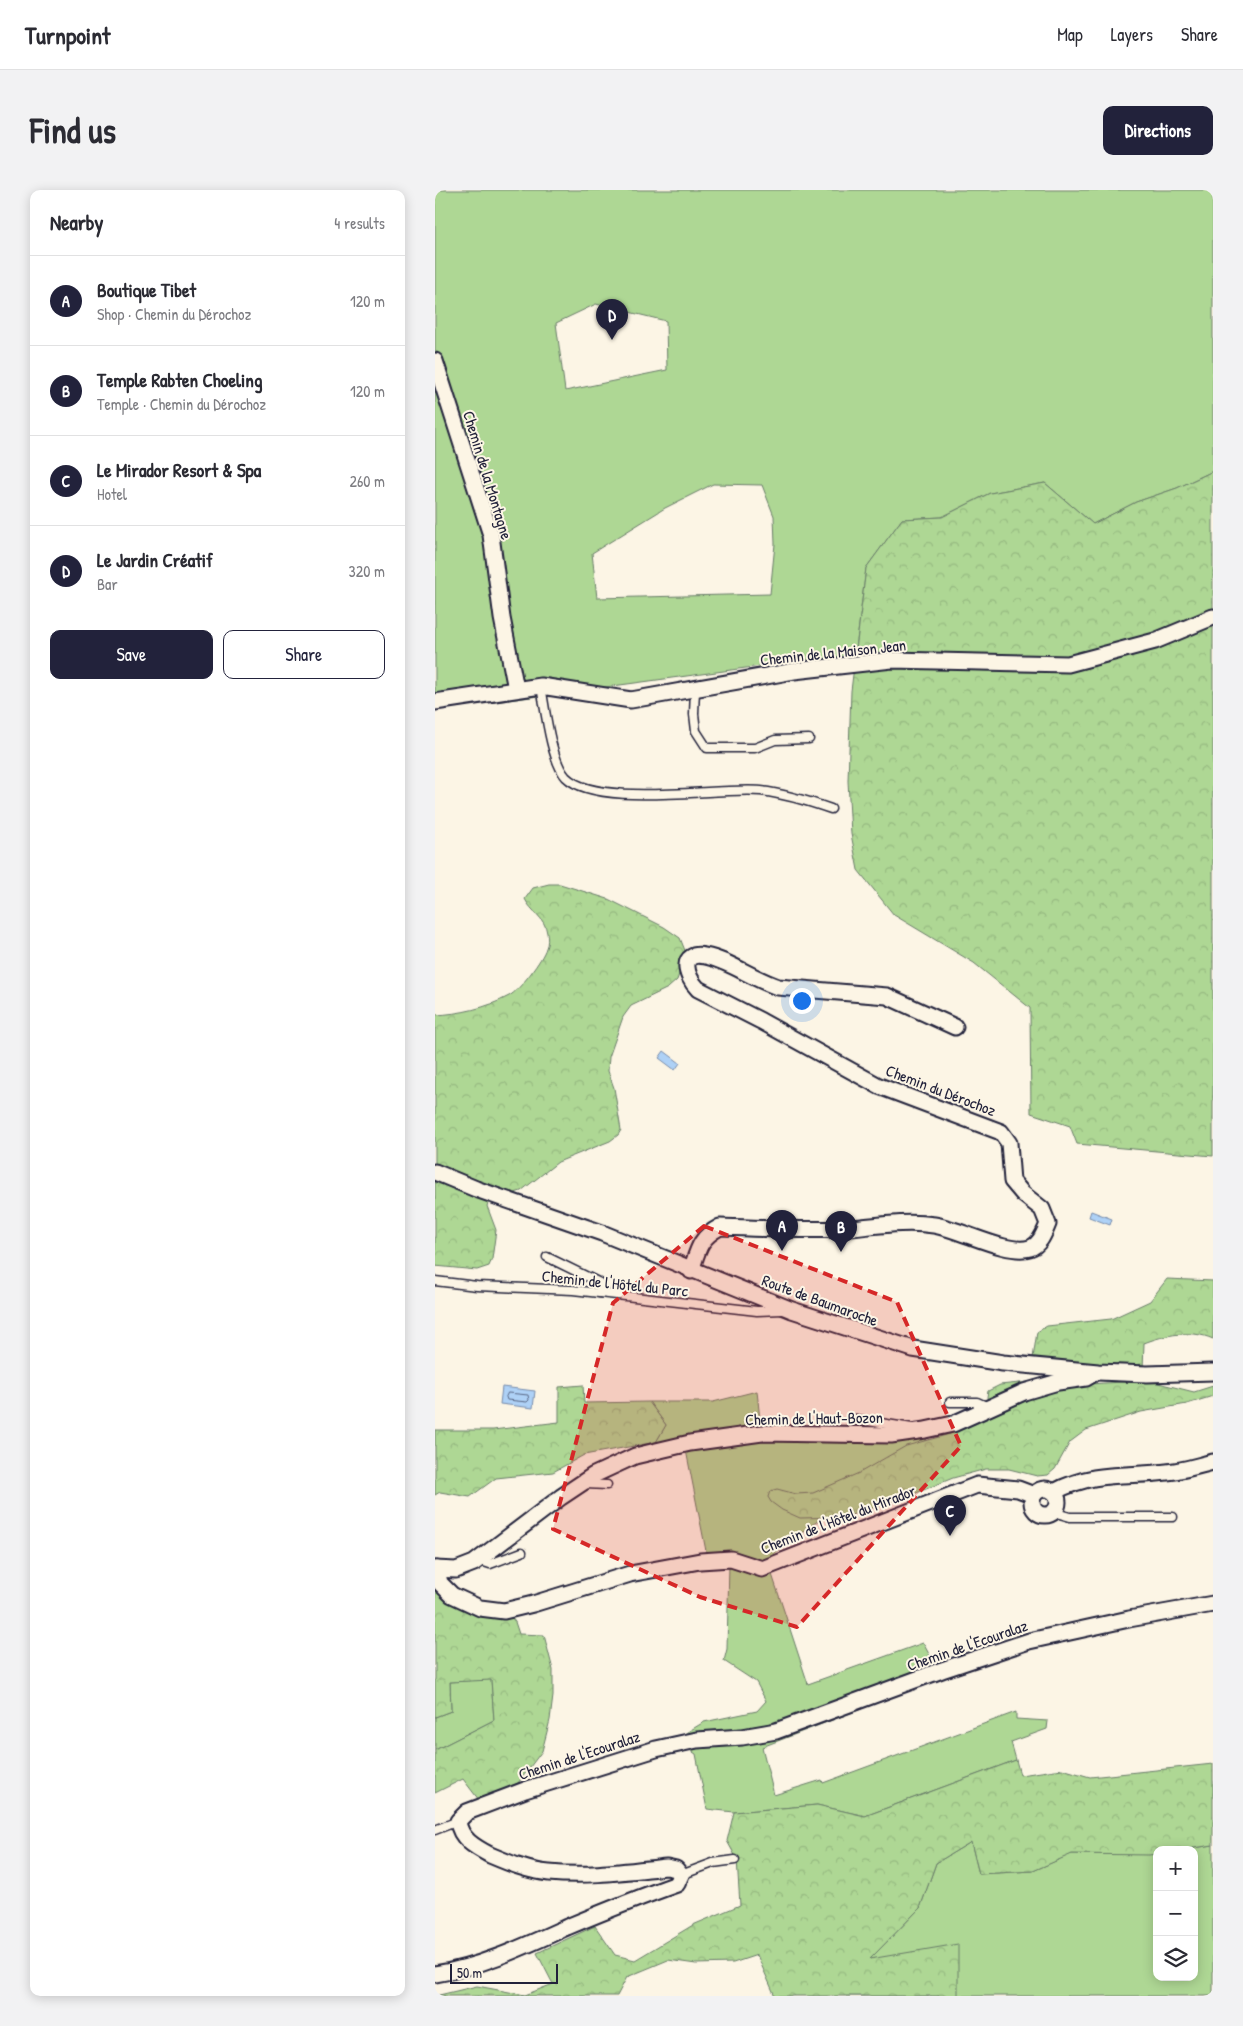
<!DOCTYPE html>
<meta charset="utf-8">
<style>
:root{--surface:#fff;--page:#f2f2f3;--text:#2b2b33;--muted:#7c7c81;--line:#e1e1e2;--accent:#22223b}
body{margin:0;font-family:"Patrick Hand",sans-serif;background:var(--page);color:var(--text)}
.controls{position:absolute;right:15px;bottom:15px;display:grid;overflow:hidden;border-radius:10px;box-shadow:0 2px 12px #0003}
.controls button{width:45px;height:45px;display:grid;place-items:center;padding:0;border:0;border-bottom:1px solid var(--line);background:var(--surface);color:var(--text);font:25px sans-serif}
.scale{position:absolute;left:15px;bottom:12px;width:108px;box-sizing:border-box;padding-left:5px;border:2px solid #22223b;border-top:0;font-size:14px;line-height:18px;white-space:nowrap;color:#22223b;-webkit-text-stroke:4px #fcf5e5;paint-order:stroke}
.you{position:absolute;left:366px;top:810px;width:18px;height:18px;margin:-12px;border:4px solid #fff;border-radius:50%;background:#1a73e8;box-shadow:0 0 0 8px #1a73e833}
.badge{display:grid;place-items:center;width:32px;height:32px;border-radius:50%;background:var(--accent);color:#fff;font-size:16px;font-weight:700}
.pin{position:absolute;translate:-50% -41px;filter:drop-shadow(0 1px 2px #0008)}
.pin::after{content:'';position:absolute;top:26px;width:18px;height:15px;background:inherit;clip-path:polygon(0 0,100% 0,50% 100%)}
.list{margin:0;padding:0;list-style:none}
h2{display:flex;justify-content:space-between;align-items:center;height:65px;margin:0;padding:0 20px;font-size:21px}
h2 small{font-size:16px;font-weight:400;color:var(--muted)}
.list li{display:grid;grid-template-columns:32px 1fr auto;gap:15px;align-items:center;box-sizing:border-box;height:90px;padding:0 20px;border-top:1px solid var(--line)}
.list b{display:block;font-size:19px;white-space:nowrap}
.list p{margin:0;font-size:16px;white-space:nowrap;color:var(--muted)}
.list em{font-size:16px;font-style:normal;color:var(--muted)}
.actions{display:flex;gap:10px;padding:15px 20px}
.actions a{flex:1;padding:11px 0;border:1px solid var(--accent);border-radius:10px;text-align:center;font-size:18px;color:var(--accent)}
.actions .main{background:var(--accent);color:#fff}
.icon{flex:none;width:28px;height:28px;fill:none;stroke:currentColor;stroke-width:2;stroke-linecap:round;stroke-linejoin:round}
.map{position:relative;flex:none;width:778px;height:1806px;overflow:hidden;border-radius:10px}
header{display:flex;align-items:center;gap:30px;box-sizing:border-box;height:70px;padding:0 25px;background:var(--surface);border-bottom:1px solid var(--line)}
header strong{font-size:24px}
nav{display:flex;gap:28px;margin-inline-start:auto;font-size:18px}
.intro{display:flex;align-items:center;justify-content:space-between;box-sizing:border-box;height:120px;padding:0 30px}
h1{margin:0;font-size:35px}
.button{padding:12px 22px;border-radius:10px;background:var(--accent);color:#fff;font-size:18px;font-weight:700}
main{display:flex;gap:30px;padding:0 30px}
aside{flex:1;background:var(--surface);border-radius:10px;box-shadow:0 2px 12px #0003}
.map>svg:first-child{display:block}
</style>
<header>
<strong>Turnpoint</strong>
<nav><a>Map</a><a>Layers</a><a>Share</a></nav>
</header>
<div class="intro"><h1>Find us</h1><a class="button">Directions</a></div>
<main>
<aside>
<h2>Nearby<small>4 results</small></h2>
<ul class="list">
<li><span class="badge">A</span><div><b>Boutique Tibet</b><p>Shop · Chemin du Dérochoz</p></div><em>120 m</em></li>
<li><span class="badge">B</span><div><b>Temple Rabten Choeling</b><p>Temple · Chemin du Dérochoz</p></div><em>120 m</em></li>
<li><span class="badge">C</span><div><b>Le Mirador Resort &amp; Spa</b><p>Hotel</p></div><em>260 m</em></li>
<li><span class="badge">D</span><div><b>Le Jardin Créatif</b><p>Bar</p></div><em>320 m</em></li>
</ul>
<div class="actions"><a class="main">Save</a><a>Share</a></div>
</aside>
<div class="map">
<svg width="778" height="1806" viewBox="0 0 778 1806">
<defs>
<pattern id="forest-crowns" width="20" height="18" patternUnits="userSpaceOnUse" patternTransform="scale(1.25)"><rect width="20" height="18" fill="#aed794"/><path d="M2 6a3 3 0 1 1 6 0M12 15a3 3 0 1 1 6 0" fill="none" stroke="#95b880"/></pattern>
</defs>
<rect width="100%" height="100%" fill="#fcf5e5"/>
<filter id="ink" filterUnits="userSpaceOnUse"><feTurbulence type="fractalNoise" baseFrequency=".02" numOctaves="2"/><feDisplacementMap in="SourceGraphic" scale="10" xChannelSelector="R" yChannelSelector="G"/><feConvolveMatrix kernelMatrix="1 2 1 2 8 2 1 2 1" color-interpolation-filters="sRGB"/></filter>
<g filter="url(#ink)">
<g fill="#aed794" stroke="#687c68" fill-rule="evenodd">
<path d="M0,0H778V281L742,298L701,312L658,334L610,293L555,303L507,327L467,329L431,378L420,467L370,470L0,520ZM161,114L231,131L232,180L130,201L121,133ZM278,294L327,295L339,326L340,354L335,404L162,408L157,363L230,318Z"/>
<polygon points="322,1201 326,1239 456,1240 516,1231 332,1369 373,1494 488,1453 507,1488 327,1557 339,1605 387,1590 388,1593 581,1522 581,1529 613,1531 612,1539 576,1552 581,1570 430,1626 382,1615 299,1622 272,1619 261,1564 239,1550 269,1532 322,1521 331,1511 321,1492 289,1471 292,1459 294,1374 271,1361 251,1260 221,1252 231,1235 214,1212 278,1212"/>
<polygon points="56,1489 59,1530 0,1560 0,1527 16,1521 15,1492"/>
<polygon points="536,1652 544,1684 598,1681 636,1664 722,1664 722,1787 759,1787 759,1660 746,1660 778,1655 778,1806 411,1806 434,1770 485,1718 501,1673"/>
</g>
<g fill="url(#forest-crowns)" stroke="#687c68">
<polygon points="778,281 778,966 642,954 635,936 596,923 595,818 539,773 459,725 423,680 416,644 413,591 416,501 431,378 467,329 507,327 555,303 610,293 658,334 701,312 742,298"/>
<path d="M114,694H125L173,709L229,737L245,748L251,763L242,790L233,798L196,816L188,827L174,867L173,881L179,898L186,940L183,945L175,951L123,972L86,1001L54,1011L52,1016L61,1040L57,1069L54,1076L42,1080L0,1076V825C24,824 52,818 74,806C84,801 108,769 111,758C113,754 113,747 112,743C110,727 96,722 90,709L98,698Z"/>
<path d="M732,1089L778,1091V1149C756,1139 730,1145 709,1153L708,1179L598,1168L602,1142L612,1136L676,1129L715,1111Z"/>
<polygon points="613,1190 655,1194 686,1192 719,1192 759,1202 778,1196 778,1206 752,1214 706,1222 651,1240 635,1252 620,1279 613,1285 602,1286 574,1279 551,1279 518,1288 469,1308 410,1327 365,1328 347,1320 336,1312 333,1307 335,1301 342,1299 361,1304 378,1303 424,1283 471,1256 515,1244 553,1227 556,1223 552,1207 553,1201 565,1195"/>
<polygon points="148,1195 149,1213 214,1212 231,1235 221,1252 149,1265 118,1282 61,1288 35,1307 5,1302 0,1305 0,1240 58,1240 124,1232 124,1197"/>
<polygon points="0,1389 47,1414 69,1418 80,1432 84,1444 109,1445 118,1480 118,1506 115,1530 107,1561 83,1593 44,1610 28,1589 0,1603 0,1560 59,1530 56,1490 15,1492 16,1521 0,1527"/>
<polygon points="581,1570 585,1585 627,1579 655,1587 778,1574 778,1655 746,1660 722,1660 722,1664 714,1665 637,1664 598,1681 544,1684 536,1652 501,1673 485,1718 435,1769 523,1754 523,1806 340,1806 322,1765 298,1773 261,1774 233,1770 192,1787 182,1806 0,1806 42,1796 90,1805 118,1794 102,1763 160,1736 180,1765 200,1770 258,1735 305,1715 302,1669 292,1651 299,1622 382,1615 430,1626"/>
</g>
<g fill="#aed1f6" stroke="#768bab">
<polygon points="229,861 245,873 240,880 224,868"/>
<polygon points="656,1021 677,1029 675,1035 654,1027"/>
<polygon points="67,1197 100,1201 98,1218 65,1214"/>
</g>
<g fill="none" stroke-linecap="round" stroke-linejoin="round">
<polygon stroke="#5a6886" stroke-width="1" points="73,1203 93,1205 94,1210 92,1212 72,1210 71,1207"/>
<defs>
<g id="lane">
<path d="M106,496C110,518 116,571 131,587C162,618 281,597 326,601C350,604 373,611 396,619"/>
<polyline points="260,499 259,524 261,541 272,558 320,558 340,550 374,549"/>
<polyline points="112,1067 165,1093 165,1103"/>
<polyline points="0,1091 42,1096 138,1100 322,1121 348,1120"/>
<polyline points="515,1212 542,1212 553,1217"/>
<polyline points="420,1229 477,1238"/>
<polyline points="150,1294 172,1295"/>
<polyline points="618,1322 635,1327 738,1327"/>
<polyline points="43,1370 55,1374 87,1362"/>
<polyline points="0,1640 23,1631"/>
<polyline points="246,1685 278,1673 300,1670"/>
</g>
<g id="street">
<polyline points="0,171 56,345 67,428 81,499"/>
<polyline points="0,512 106,496 196,510 359,481 457,470 633,474 720,451 778,427"/>
<polyline points="0,982 41,999 167,1043 357,1120 478,1159 568,1173 663,1182 712,1184 778,1182"/>
<path d="M256,1081C263,1060 264,1048 285,1037C324,1038 365,1041 404,1039C435,1037 468,1030 499,1035C526,1039 571,1065 595,1058C605,1055 609,1043 613,1034L607,1019L588,1004L577,991L574,953L566,942L444,896L326,831L263,799C250,786 244,761 270,766C293,770 318,789 343,797L452,806L520,837"/>
<circle cx="610" cy="1312" r="13"/>
<path d="M619,1302C661,1279 696,1288 740,1281C753,1279 766,1275 778,1272"/>
<polyline points="0,1379 21,1380 39,1373 126,1307 159,1285 200,1266 255,1253 327,1243 456,1245 490,1240 518,1234 589,1202 623,1192 651,1188 656,1185"/>
<polyline points="2,1379 5,1393 17,1405 45,1418 69,1421 98,1414 195,1384 265,1371 296,1369 327,1379 542,1295 583,1299 599,1305"/>
<path d="M0,1784C46,1777 90,1756 132,1737C168,1722 205,1707 242,1694L246,1685L241,1679L232,1677C193,1681 153,1687 114,1683C93,1681 74,1673 55,1665C40,1657 25,1649 23,1631L32,1622L90,1600L221,1559L262,1550L307,1547L341,1541L507,1480L594,1451L694,1429L778,1414"/>
</g>
</defs>
<use href="#lane" stroke="#22223b" stroke-width="11"/>
<use href="#street" stroke="#22223b" stroke-width="19"/>
<use href="#lane" stroke="#fcf5e5" stroke-width="8"/>
<use href="#street" stroke="#fcf5e5" stroke-width="15"/>
</g>
</g>
<path fill="#d62828" fill-opacity="0.2" stroke="#d62828" stroke-width="4" stroke-dasharray="10 6" stroke-linejoin="round" d="M269,1036L462,1112L526,1256L362,1437L265,1407L118,1339L178,1113Z"/>
<g text-anchor="middle" dominant-baseline="central" stroke-width="4" stroke-linejoin="round" paint-order="stroke">
<g font-size="16" fill="#22223b" stroke="#fcf5e5">
<text transform="translate(53 285) rotate(73)">Chemin de la Montagne</text>
<text transform="translate(398 462) rotate(-6)">Chemin de la Maison Jean</text>
<text transform="translate(506 900) rotate(21)">Chemin du Dérochoz</text>
<text transform="translate(180 1093) rotate(6)">Chemin de l'Hôtel du Parc</text>
<text transform="translate(385 1110) rotate(20)">Route de Baumaroche</text>
<text transform="translate(379 1228) rotate(-1)">Chemin de l'Haut-Bozon</text>
<text transform="translate(403 1329) rotate(-21)">Chemin de l'Hôtel du Mirador</text>
<text transform="translate(532 1455) rotate(-19)">Chemin de l'Ecouralaz</text>
<text transform="translate(144 1565) rotate(-18)">Chemin de l'Ecouralaz</text>
</g>
</g>
</svg>
<div class="controls">
<button>+</button>
<button>−</button>
<button><svg class="icon" aria-label="layers" viewBox="0 0 24 24"><path d="M12 4l9 5-9 5-9-5zM3 14l9 5 9-5"/></svg></button>
</div>
<div class="scale">50 m</div>
<div class="you"></div>
<div class="pin badge" style="left:347px;top:1061px">A</div>
<div class="pin badge" style="left:406px;top:1062px">B</div>
<div class="pin badge" style="left:515px;top:1346px">C</div>
<div class="pin badge" style="left:177px;top:150px">D</div>
</div>
</main>
